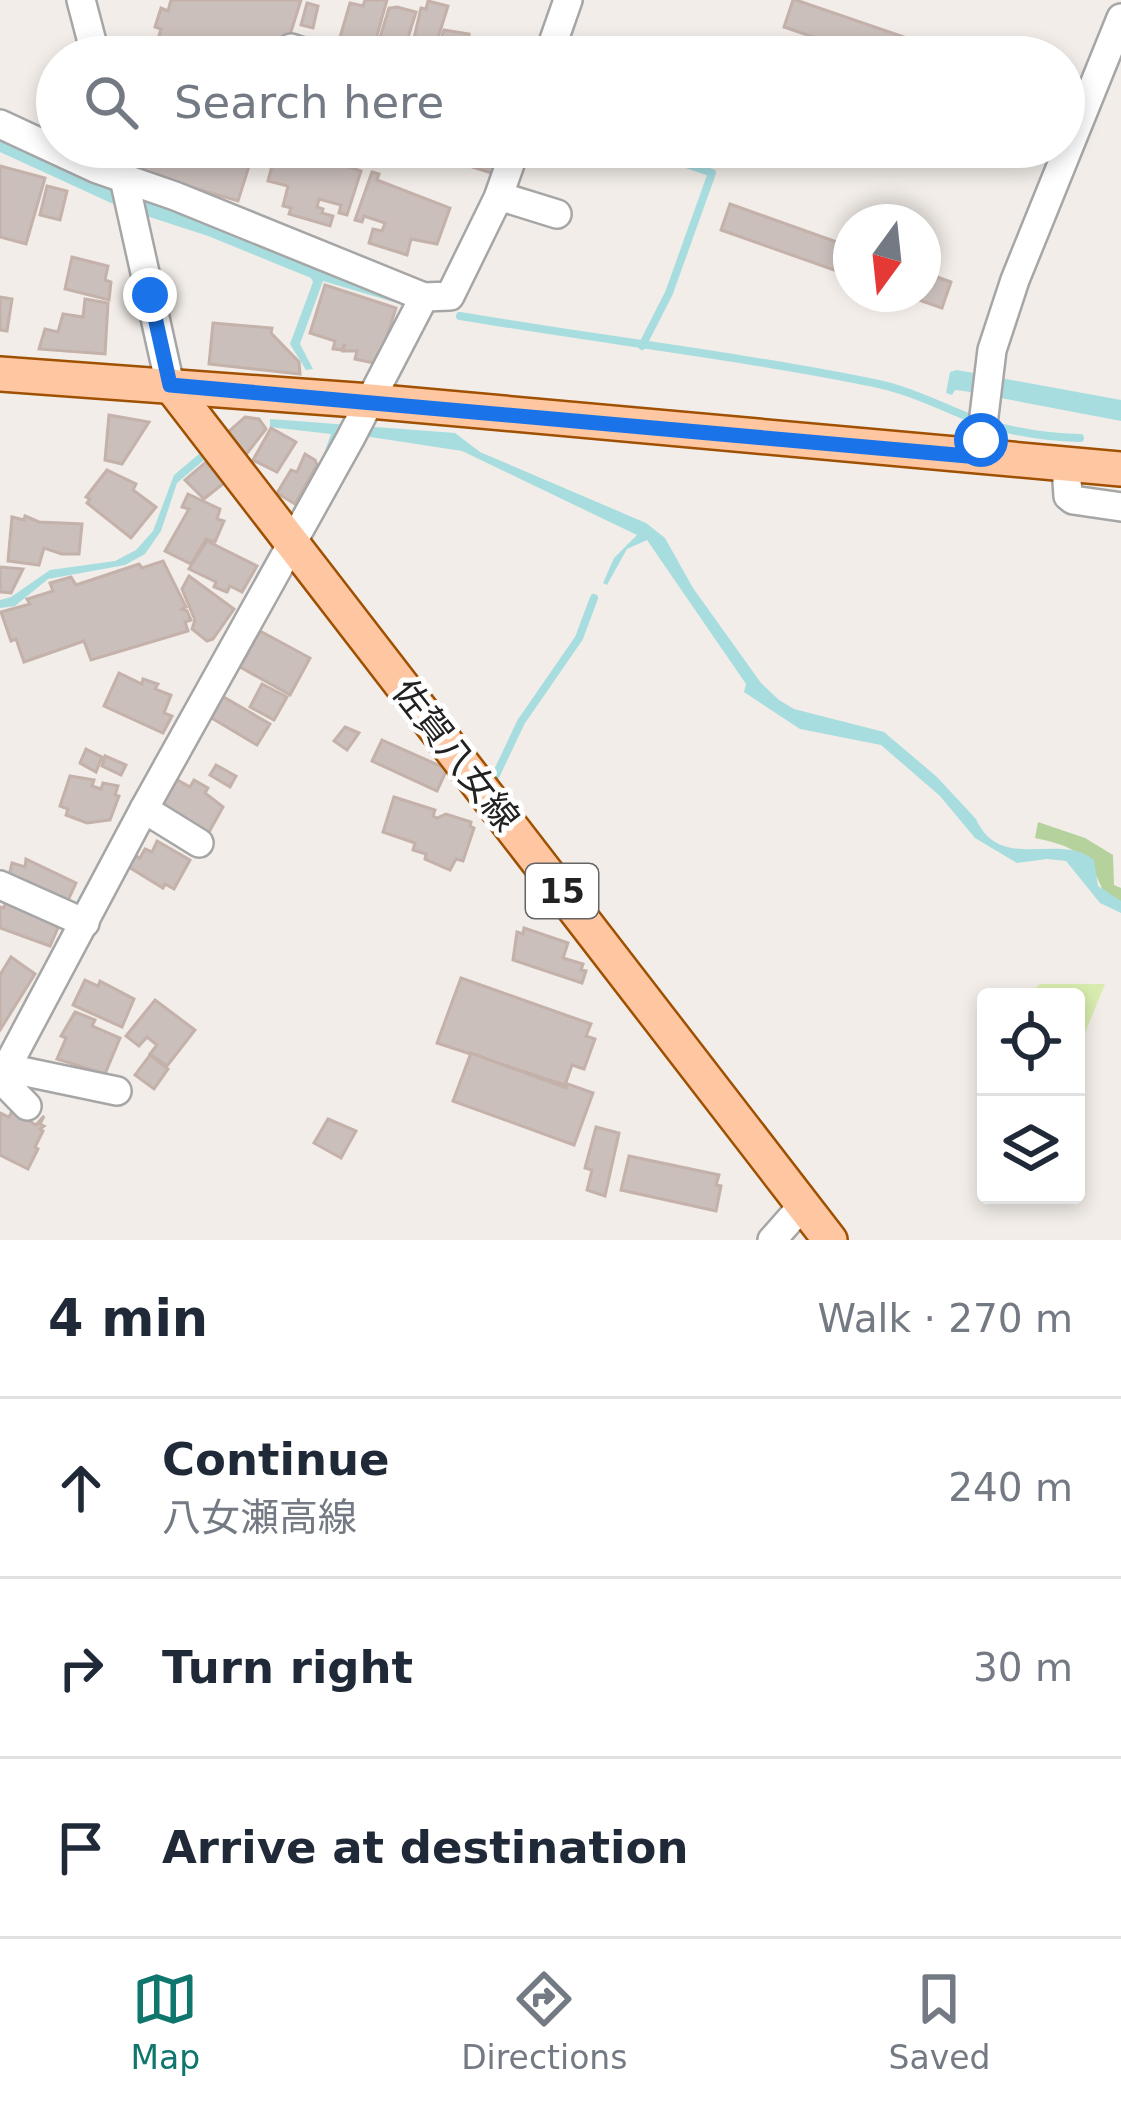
<!DOCTYPE html>
<meta charset="utf-8">
<style>
:root{--surface:#fff;--page:#f2f2f3;--text:#1f2937;--muted:#747a83;--line:#e0e1e3;--accent:#0f766e}
body{margin:0;font-family:"DejaVu Sans","Noto Sans JP",sans-serif;background:var(--page);color:var(--text)}
.controls{position:absolute;right:36px;bottom:36px;display:grid;overflow:hidden;border-radius:12px;box-shadow:0 6px 18px #0003}
.controls button{width:108px;height:108px;display:grid;place-items:center;padding:0;border:0;border-bottom:3px solid var(--line);background:var(--surface);color:var(--text);font:60px sans-serif}
.compass{position:absolute;left:833px;top:204px;width:108px;height:108px;border-radius:50%;background:var(--surface);box-shadow:0 6px 18px #0003;rotate:195deg}
.stop{position:absolute;width:36px;height:36px;margin:-27px;border:9px solid #1a73e8;border-radius:50%;background:#fff}
.stop.end{background:#1a73e8;border-color:#fff;box-shadow:0 3px 12px #0008}
.list{margin:0;padding:0;list-style:none}
h2{display:flex;justify-content:space-between;align-items:center;height:156px;margin:0;padding:0 48px;font-size:51px}
h2 small{font-size:39px;font-weight:400;color:var(--muted)}
.list li{display:grid;grid-template-columns:78px 1fr auto;gap:36px;align-items:center;box-sizing:border-box;height:180px;padding:0 48px;border-top:3px solid var(--line)}
.list b{display:block;font-size:45px;white-space:nowrap}
.list p{margin:0;font-size:39px;white-space:nowrap;color:var(--muted)}
.list em{font-size:39px;font-style:normal;color:var(--muted)}
.icon{flex:none;width:66px;height:66px;fill:none;stroke:currentColor;stroke-width:2;stroke-linecap:round;stroke-linejoin:round}
.map{position:relative;flex:none;width:1121px;height:1240px;overflow:hidden}
.search{position:absolute;background:var(--surface);box-shadow:0 6px 18px #0003;left:36px;right:36px;top:36px;height:132px;display:flex;align-items:center;gap:30px;box-sizing:border-box;padding:0 42px;border-radius:66px;color:var(--muted);font-size:45px}
.sheet{height:696px;background:var(--surface)}
nav{display:flex;justify-content:space-around;align-items:center;box-sizing:border-box;height:168px;border-top:3px solid var(--line);background:var(--surface);font-size:33px;color:var(--muted)}
nav a{display:grid;justify-items:center;gap:6px}
nav .on{color:var(--accent)}
.map>svg:first-child{display:block}
</style>
<div class="map">
<svg width="1121" height="1240" viewBox="0 0 1121 1240">
<rect width="100%" height="100%" fill="#f2ede8"/>
<polygon fill="#d7ecae" points="1040,984 1105,984 1076,1055 1076,997 1028,997"/>
<path fill="#b5d29c" d="M1038,822L1085,838L1113,855L1114,885L1121,888V907L1107,900C1090,857 1082,848 1035,838Z"/>
<g fill="#a8dde0">
<polygon points="0,129 400,294 397,303 323,281 300,344 313,369 306,370 290,344 313,282 311,278 208,236 122,208 0,152"/>
<polygon points="957,370 1121,400 1121,421 964,391 955,390 952,395 946,393 950,372"/>
<path d="M270,419L455,433L480,452L646,523L665,538L693,588L761,683L779,700L794,709L884,732L937,777L976,819C1001,874 1059,831 1094,860L1098,886L1121,901V913L1100,903L1066,861L1047,859L1017,863L975,838L940,796L881,745L800,729L744,692L746,684L647,540L627,549L607,585L603,583L614,558L637,535L462,451L351,434L303,517L294,510L318,470L331,434L270,427Z"/>
<polygon points="199,454 204,460 177,483 161,531 145,554 125,565 48,579 15,606 0,608 0,600 11,597 50,570 115,561 136,550 153,531 174,475"/>
<polygon points="269,552 278,559 84,911 74,906"/>
</g>
<g fill="none" stroke-linecap="round" stroke-linejoin="round">
<g stroke="#a8dde0" stroke-width="8">
<polyline points="638,147 712,173 669,293 642,346"/>
<path d="M460,316C596,339 734,355 869,382C903,388 932,402 963,415C1000,430 1041,437 1080,438"/>
<polyline points="494,779 521,722 579,638 594,598"/>
</g>
</g>
<g fill="#cabfbb" stroke="#c4b1aa" stroke-width="3">
<polygon points="171,0 301,0 283,57 153,57 161,29 155,27 161,8 168,11"/>
<polygon points="365,0 387,0 374,46 356,42 353,55 336,51 350,3 363,6"/>
<polygon points="793,0 796,0 962,57 871,57 784,27"/>
<polygon points="428,1 448,6 432,57 424,57 425,53 412,47 421,8 426,9"/>
<polygon points="307,3 318,6 313,28 301,25"/>
<polygon points="397,7 416,12 402,57 374,57 389,8"/>
<polygon points="444,30 469,34 469,40 474,41 471,53 435,57"/>
<polygon points="149,147 255,147 238,201 143,173"/>
<polygon points="277,147 291,147 361,171 347,215 339,213 341,205 319,199 317,207 323,209 322,213 333,216 330,226 289,214 291,208 283,206 288,186 268,181"/>
<polygon points="437,147 490,147 501,151 491,173 435,155"/>
<polygon points="0,166 45,178 26,244 0,237"/>
<polygon points="372,172 379,174 377,180 450,208 437,244 411,239 407,255 369,243 373,229 382,231 385,223 364,216 362,222 355,220"/>
<polygon points="47,186 67,191 60,220 40,215"/>
<polygon points="730,204 851,247 851,276 721,230"/>
<polygon points="72,257 108,266 105,280 111,282 109,300 65,289"/>
<polygon points="923,272 951,282 942,308 902,294 923,294"/>
<polygon points="325,285 396,308 380,358 376,357 374,363 355,359 357,351 343,351 345,344 341,350 333,349 335,341 310,333"/>
<polygon points="0,297 12,299 7,331 0,330"/>
<polygon points="85,299 108,303 105,354 39,349 45,329 58,332 63,314 83,317"/>
<polygon points="213,323 272,328 271,333 299,362 300,374 209,364"/>
<polygon points="109,415 149,422 122,464 105,460"/>
<polygon points="245,417 259,419 266,429 245,456 226,434"/>
<polygon points="271,428 296,442 277,472 253,460"/>
<polygon points="305,454 315,460 317,465 295,504 277,493 291,470 297,472"/>
<polygon points="206,462 224,483 204,499 185,480"/>
<polygon points="107,470 136,484 133,490 156,507 131,538 87,503 90,499 86,497"/>
<polygon points="188,494 220,509 217,519 224,521 215,542 206,539 191,564 165,551 189,509 182,507"/>
<polygon points="25,516 39,522 82,524 79,554 62,554 44,548 39,565 8,561 12,517 24,520"/>
<polygon points="207,541 257,566 242,592 230,586 227,592 214,587 216,582 189,569"/>
<polygon points="163,561 186,607 182,609 187,611 191,620 185,622 188,631 91,660 84,641 24,662 16,639 11,641 1,612 30,604 27,599 53,591 50,583 71,577 76,585 139,564 142,568"/>
<polygon points="0,567 23,569 11,593 0,592"/>
<polygon points="189,576 234,609 213,639 207,641 192,629 195,620 182,589"/>
<polygon points="260,631 310,658 290,695 240,667"/>
<polygon points="119,673 142,684 143,679 158,684 155,689 171,695 164,713 172,716 163,733 104,706"/>
<polygon points="262,684 287,697 274,720 250,707"/>
<polygon points="222,696 270,724 257,745 210,717"/>
<polygon points="345,727 359,733 347,750 334,741"/>
<polygon points="382,740 447,769 437,791 372,761"/>
<polygon points="86,749 102,757 96,772 80,763"/>
<polygon points="105,756 126,765 121,775 102,766"/>
<polygon points="216,765 236,776 230,787 210,775"/>
<polygon points="70,776 94,780 92,786 101,789 103,783 118,786 115,795 119,796 110,820 87,823 66,815 68,809 60,806"/>
<polygon points="174,778 190,787 194,780 208,788 205,793 223,807 204,841 160,811"/>
<polygon points="394,797 435,810 433,816 437,818 446,814 471,822 470,826 474,828 463,861 456,859 450,870 425,859 426,854 413,850 415,843 383,832"/>
<polygon points="157,841 190,860 174,889 165,884 163,888 127,866 133,855 140,858 145,849 152,852"/>
<polygon points="26,859 76,883 65,907 8,880 12,863 25,867"/>
<polygon points="6,900 60,923 50,946 0,928 0,907 4,908"/>
<polygon points="524,928 568,943 563,958 583,964 581,970 586,971 582,983 513,960 517,932 523,934"/>
<polygon points="11,957 35,974 0,1030 0,975"/>
<polygon points="461,978 591,1024 586,1036 595,1039 584,1069 572,1065 565,1085 437,1043"/>
<polygon points="85,980 98,986 100,981 134,999 122,1027 73,1005"/>
<polygon points="155,1000 195,1030 167,1066 150,1054 157,1045 147,1037 139,1046 126,1036"/>
<polygon points="75,1012 95,1020 92,1026 120,1038 105,1074 57,1059 66,1038 61,1036"/>
<polygon points="471,1053 566,1088 568,1084 593,1093 574,1145 453,1101"/>
<polygon points="150,1055 168,1069 154,1089 135,1075"/>
<polygon points="12,1111 36,1125 44,1116 40,1124 44,1126 40,1129 43,1131 35,1147 38,1149 28,1169 0,1155 0,1113 9,1117"/>
<polygon points="328,1119 356,1131 341,1158 314,1143"/>
<polygon points="596,1127 619,1133 605,1196 587,1190 592,1170 585,1168"/>
<polygon points="629,1156 719,1175 716,1185 721,1186 716,1211 621,1190"/>
</g>
<g fill="none" stroke-linecap="round" stroke-linejoin="round">
<defs>
<g id="minor">
<polyline points="81,0 96,57"/>
<polyline points="291,48 319,57"/>
<polyline points="548,57 568,0"/>
<polyline points="0,124 97,169 175,196 424,297 450,296 498,198 516,147"/>
<polyline points="117,147 170,385"/>
<polyline points="584,147 595,151"/>
<polyline points="499,196 557,214"/>
<polyline points="979,457 992,350 1015,280 1121,18"/>
<polyline points="1067,481 1068,496 1073,500 1121,507"/>
<polyline points="144,809 199,843"/>
<polyline points="0,885 85,923"/>
<polyline points="7,1068 117,1091"/>
<polyline points="1,1079 27,1106"/>
<polyline points="0,1080 144,809 350,439 424,297"/>
<polyline points="772,1240 803,1205"/>
</g>
<g id="major">
<polyline points="0,374 370,401 1121,469"/>
<polyline points="170,385 830,1240"/>
</g>
</defs>
<use href="#minor" stroke="#a6a6a6" stroke-width="32"/>
<use href="#major" stroke="#9f5000" stroke-width="38"/>
<use href="#minor" stroke="#fff" stroke-width="27"/>
<use href="#major" stroke="#fec7a1" stroke-width="33"/>
</g>
<g fill="none" stroke-linecap="round" stroke-linejoin="round">
<polyline stroke="#1a73e8" stroke-width="15" points="150,295 170,385 979,457 981,440"/>
</g>
<g text-anchor="middle" dominant-baseline="central" stroke-width="10" stroke-linejoin="round" paint-order="stroke">
<rect fill="#fff" stroke="#646464" stroke-width="3" x="526" y="864" width="72" height="54" rx="9"/>
<g font-size="33" font-weight="bold" fill="#222">
<text x="562" y="891">15</text>
</g>
<g font-size="36" fill="#222" stroke="#fff">
<text transform="translate(456 755) rotate(52)">佐賀八女線</text>
</g>
</g>
</svg>
<div class="controls">
<button><svg class="icon" aria-label="locate" viewBox="0 0 24 24"><circle cx="12" cy="12" r="6"/><path d="M12 2v4M12 18v4M2 12h4M18 12h4"/></svg></button>
<button><svg class="icon" aria-label="layers" viewBox="0 0 24 24"><path d="M12 4l9 5-9 5-9-5zM3 14l9 5 9-5"/></svg></button>
</div>
<svg class="compass" viewBox="-18 -18 36 36"><path d="M0-13l5 13h-10z" fill="#e53935"/><path d="M0 13l5-13h-10z" fill="#747a83"/></svg>
<div class="stop" style="left:981px;top:440px"></div>
<div class="stop end" style="left:150px;top:295px"></div>
<div class="search"><svg class="icon" aria-label="search" viewBox="0 0 24 24"><circle cx="10" cy="10" r="6"/><path d="M15 15l6 6"/></svg>Search here</div>
</div>
<section class="sheet">
<h2>4 min<small>Walk · 270 m</small></h2>
<ul class="list">
<li><svg class="icon" aria-label="ahead" viewBox="0 0 24 24"><path d="M12 20V5M6 11l6-6 6 6"/></svg><div><b>Continue</b><p>八女瀬高線</p></div><em>240 m</em></li>
<li><svg class="icon" aria-label="right" viewBox="0 0 24 24"><path d="M7 20v-9h11M14 6l5 5-5 5"/></svg><div><b>Turn right</b></div><em>30 m</em></li>
<li><svg class="icon" aria-label="arrive" viewBox="0 0 24 24"><path d="M6 21V4h12l-3 4 3 4H6"/></svg><div><b>Arrive at destination</b></div></li>
</ul>
</section>
<nav>
<a class="on"><svg class="icon" aria-label="map" viewBox="0 0 24 24"><path d="M3 6l6-2 6 2 6-2v14l-6 2-6-2-6 2zM9 4v14M15 6v14"/></svg>Map</a>
<a><svg class="icon" aria-label="directions" viewBox="0 0 24 24"><path d="M12 3l9 9-9 9-9-9zM9 14v-3h6M13 9l2 2-2 2"/></svg>Directions</a>
<a><svg class="icon" aria-label="saved" viewBox="0 0 24 24"><path d="M7 4h10v16l-5-4-5 4z"/></svg>Saved</a>
</nav>
